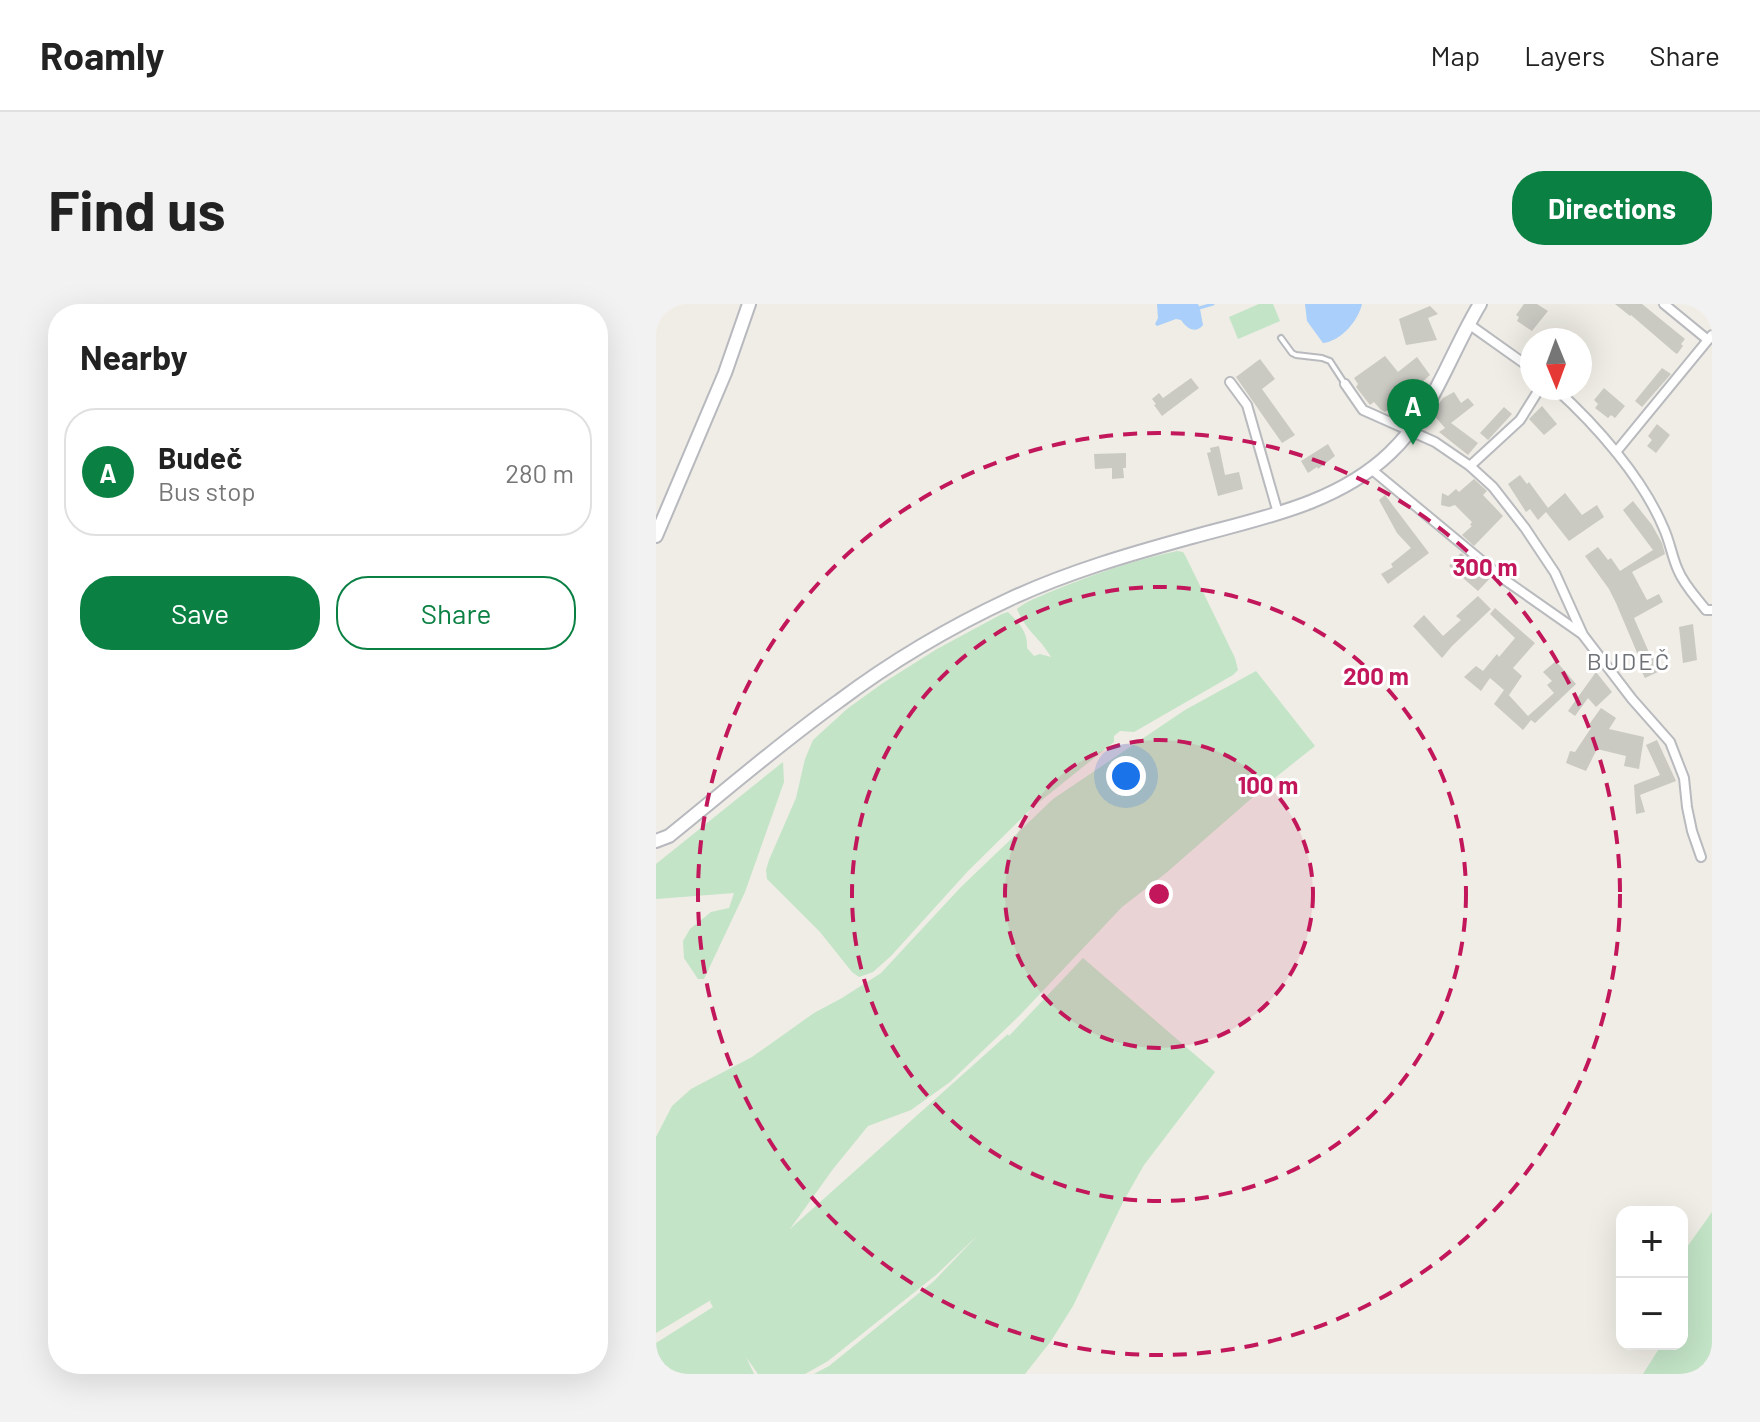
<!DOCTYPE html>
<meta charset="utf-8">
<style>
:root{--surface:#fff;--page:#f2f2f2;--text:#222;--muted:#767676;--line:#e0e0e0;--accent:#0b8043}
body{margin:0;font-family:Barlow,sans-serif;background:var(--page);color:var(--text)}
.controls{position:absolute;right:24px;bottom:24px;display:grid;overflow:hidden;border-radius:16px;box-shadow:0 8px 32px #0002}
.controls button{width:72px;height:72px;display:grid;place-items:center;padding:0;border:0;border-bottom:2px solid var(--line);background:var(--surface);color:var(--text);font:40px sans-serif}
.compass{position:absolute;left:864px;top:24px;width:72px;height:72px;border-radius:50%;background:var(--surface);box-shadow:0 8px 32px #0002;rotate:179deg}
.you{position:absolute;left:470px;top:472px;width:28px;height:28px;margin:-20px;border:6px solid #fff;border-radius:50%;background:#1a73e8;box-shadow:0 0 0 12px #1a73e833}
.badge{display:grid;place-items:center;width:52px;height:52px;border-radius:50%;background:var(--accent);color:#fff;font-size:26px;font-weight:700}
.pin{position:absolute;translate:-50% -66px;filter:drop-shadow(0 2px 4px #0008)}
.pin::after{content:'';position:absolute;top:42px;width:28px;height:24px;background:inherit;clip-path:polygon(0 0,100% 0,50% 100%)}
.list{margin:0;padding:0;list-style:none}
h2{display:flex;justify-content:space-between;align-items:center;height:104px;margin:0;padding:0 32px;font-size:34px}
h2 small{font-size:26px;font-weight:400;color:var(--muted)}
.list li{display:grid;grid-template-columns:52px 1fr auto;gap:24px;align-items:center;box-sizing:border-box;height:128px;margin:0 16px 16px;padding:0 16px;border:2px solid var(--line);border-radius:32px}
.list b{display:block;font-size:30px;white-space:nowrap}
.list p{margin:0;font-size:26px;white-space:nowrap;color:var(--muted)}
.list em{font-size:26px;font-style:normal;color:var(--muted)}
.actions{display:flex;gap:16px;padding:24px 32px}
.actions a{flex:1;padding:18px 0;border:2px solid var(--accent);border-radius:32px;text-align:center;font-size:28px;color:var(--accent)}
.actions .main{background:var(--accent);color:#fff}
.map{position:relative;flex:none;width:1056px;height:1070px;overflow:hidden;border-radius:32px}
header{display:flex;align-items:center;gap:48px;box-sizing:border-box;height:112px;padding:0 40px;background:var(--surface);border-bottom:2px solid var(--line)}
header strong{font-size:38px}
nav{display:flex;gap:44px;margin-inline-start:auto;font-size:28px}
.intro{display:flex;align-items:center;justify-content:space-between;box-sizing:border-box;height:192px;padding:0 48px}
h1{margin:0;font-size:56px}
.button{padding:20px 36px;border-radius:32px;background:var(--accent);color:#fff;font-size:28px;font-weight:700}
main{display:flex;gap:48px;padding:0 48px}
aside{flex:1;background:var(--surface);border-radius:32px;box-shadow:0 8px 32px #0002}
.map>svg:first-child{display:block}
</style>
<header>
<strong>Roamly</strong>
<nav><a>Map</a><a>Layers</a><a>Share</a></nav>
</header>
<div class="intro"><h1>Find us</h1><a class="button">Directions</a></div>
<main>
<aside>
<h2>Nearby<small></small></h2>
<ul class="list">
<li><span class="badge">A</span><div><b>Budeč</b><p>Bus stop</p></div><em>280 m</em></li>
</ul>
<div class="actions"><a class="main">Save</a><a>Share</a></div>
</aside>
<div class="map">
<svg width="1056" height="1070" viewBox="0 0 1056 1070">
<rect width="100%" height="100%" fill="#efede5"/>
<g fill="#c3e4c7">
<polygon points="603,0 617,0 624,17 582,35 573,13"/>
<path d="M521,247L527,248L530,253L579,354L582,366L577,371L478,428L464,427L458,432V438L377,503L312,567L235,652L217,668L203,673L196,668L164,628L111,575L110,566L113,556L140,494L149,455L157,436L191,405L227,379L281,345L346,310L352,308C363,319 372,328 371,344L378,352L384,350L395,353C385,335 369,326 361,305C370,297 383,293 394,288C435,271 478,256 521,247Z"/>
<polygon points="600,367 659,442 620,473 510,569 466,603 364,711 294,778 255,806 212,822 177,865 134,925 352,730 353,732 427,654 559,768 488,861 467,898 417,1002 395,1037 369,1070 158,1070 173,1062 278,977 322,931 280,971 172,1057 149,1070 102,1070 90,1053 98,1070 0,1070 0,1039 57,1003 54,998 55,996 0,1029 0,833 16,802 35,785 96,753 158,709 186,694 225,669 305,583 397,495 529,406"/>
<polygon points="127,458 128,478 89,588 48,675 42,675 28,654 27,637 34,625 55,608 73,604 78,589 0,595 0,560"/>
<polygon points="1056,908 1056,1070 987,1070 1006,1040 1026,1040 1026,950"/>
</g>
<g fill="#aacffa">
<path d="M501,0H542L544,5L547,21C540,30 531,25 525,16L520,15L501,22L499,20L502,14Z"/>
<path d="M649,0H706C702,17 685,37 667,39L651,17Z"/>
</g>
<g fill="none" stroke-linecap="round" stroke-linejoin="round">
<polyline stroke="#aacffa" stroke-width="3" points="543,4 557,0"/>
</g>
<g fill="#cac9c2">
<polygon points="868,0 881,0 892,7 876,27 861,17 863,13 860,11"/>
<polygon points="959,0 986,0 1029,35 1025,40 1027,42 1021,50 1018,48 975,11 974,12"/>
<polygon points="774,2 782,10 772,14 781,36 750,41 743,15"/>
<polygon points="729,52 742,68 761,53 774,71 764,80 765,82 762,85 767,91 755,107 744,96 729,108 725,106 718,98 714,101 700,83 702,80 698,74"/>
<polygon points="604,55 619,75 606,85 639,131 626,139 580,73"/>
<polygon points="1006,64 1015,70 986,103 979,97"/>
<polygon points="535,74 543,84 506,112 498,101 500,100 496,95 503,89 507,94"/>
<polygon points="948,84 969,102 959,114 955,111 952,114 939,104 942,100 938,96"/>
<polygon points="798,88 805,99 812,94 818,101 795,119 822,139 812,151 783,128 789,124 776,109 787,94"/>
<polygon points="886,102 901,120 888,131 873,115"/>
<polygon points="848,103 856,110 832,136 824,129"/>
<polygon points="1001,120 1014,131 1000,149 991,142 996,136 992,132"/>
<polygon points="672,140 679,152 662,165 661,163 652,169 645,157"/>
<polygon points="563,142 569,171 583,168 587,185 562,192 551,149 555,148 554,144"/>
<polygon points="470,149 470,164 467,164 468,174 456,175 456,164 439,165 438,150"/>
<polygon points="864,171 871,180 873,178 892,204 909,189 926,211 941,201 948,213 913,237 890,208 882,216 874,205 870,208 852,180"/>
<polygon points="818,175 831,187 827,191 847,212 818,242 806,231 816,222 814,221 816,218 799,201 793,203 785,201 786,189 792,192 800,185 803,188"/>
<polygon points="729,191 773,249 732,280 725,270 737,263 735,260 755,244 741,229 723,196"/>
<polygon points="977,197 996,221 1006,239 1009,250 976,268 991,296 1003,290 1007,298 978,314 995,353 999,351 1006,366 989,374 982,360 985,358 960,299 953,285 929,252 942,243 952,256 955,254 964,267 997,246 967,206"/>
<polygon points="805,249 813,256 808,262 821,273 827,267 835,273 822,287 793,262"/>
<polygon points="822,292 835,305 796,342 786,354 757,322 768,311 787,332 805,316 800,312"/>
<polygon points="839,304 879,339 857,364 866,372 853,391 850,388 872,412 898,389 891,381 896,377 887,368 900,357 920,380 879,419 875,416 867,426 838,400 848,386 834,374 825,387 808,373 820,362 827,367 841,350 843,353 859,334 834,310"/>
<polygon points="1037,320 1041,356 1027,359 1023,323"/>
<polygon points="940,368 956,388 940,403 932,394 919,412 912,407"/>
<polygon points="945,404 960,414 953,425 988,433 983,465 968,462 970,452 941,445 930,467 910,459 914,447 919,448 935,424 932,422"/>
<polygon points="1001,436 1020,477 984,491 989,508 980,510 978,481 1004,471 990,441"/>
</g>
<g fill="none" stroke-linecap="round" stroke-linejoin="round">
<defs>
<polyline id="lane" points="625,34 636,49 640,51 666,54 674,57 689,80"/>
<g id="street">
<polyline points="1008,0 1052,36"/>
<polyline points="814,21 876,65"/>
<polyline points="574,78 591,101 622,209"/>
<polyline points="689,80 707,106 779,138 814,162 837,183 869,224 899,269 927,331 976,395 1014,438 1028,474 1031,503 1036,527 1045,553"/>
<path d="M899,84C940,121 987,174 1008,225C1014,238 1016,253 1022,266C1028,281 1040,293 1050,306H1056"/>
<polyline points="960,148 1056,31"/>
<polyline points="814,162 864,116 884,84"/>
<polyline points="715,165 849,276 926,330"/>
</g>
<g id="secondary">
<polyline points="0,232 69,69 93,0"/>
<path d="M0,537L13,532C69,487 124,439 183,397C235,358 294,323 354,295C412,268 474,250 536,233C605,214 681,200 734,149C777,109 794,49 824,0"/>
</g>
</defs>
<use href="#lane" stroke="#b8babe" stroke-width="8"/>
<use href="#street" stroke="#b8babe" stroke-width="12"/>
<use href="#secondary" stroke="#b7b9be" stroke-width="16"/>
<use href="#lane" stroke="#fff" stroke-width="4"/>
<use href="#street" stroke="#fff" stroke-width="8"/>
<use href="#secondary" stroke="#fff" stroke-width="12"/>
</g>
<circle cx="503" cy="590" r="154" fill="#c2185b" fill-opacity=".12"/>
<g fill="none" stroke="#c2185b" stroke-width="4" stroke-dasharray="14 10">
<circle cx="503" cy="590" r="154"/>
<circle cx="503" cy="590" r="307"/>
<circle cx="503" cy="590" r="461"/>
</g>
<g text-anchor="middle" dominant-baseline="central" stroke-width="6" stroke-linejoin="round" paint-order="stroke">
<g font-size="24" letter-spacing="2" fill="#6e7277" stroke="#fff">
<text x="973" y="356">BUDEČ</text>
</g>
</g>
<circle cx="503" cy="590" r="12" fill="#c2185b" stroke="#fff" stroke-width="4"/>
<g font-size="24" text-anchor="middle" font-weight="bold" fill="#c2185b" stroke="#fff" stroke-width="6" stroke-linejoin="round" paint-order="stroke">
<text x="829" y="272">300 m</text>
<text x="720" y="381">200 m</text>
<text x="612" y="490">100 m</text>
</g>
</svg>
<div class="controls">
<button>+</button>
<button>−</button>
</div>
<svg class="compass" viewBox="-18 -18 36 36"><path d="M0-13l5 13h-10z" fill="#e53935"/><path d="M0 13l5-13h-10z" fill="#767676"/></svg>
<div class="you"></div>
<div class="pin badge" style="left:757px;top:141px">A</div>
</div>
</main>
